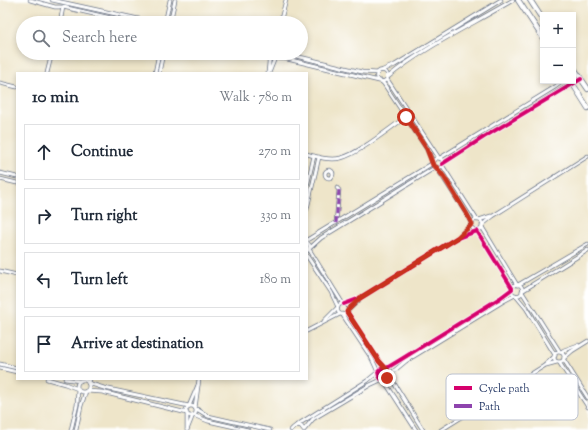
<!DOCTYPE html>
<meta charset="utf-8">
<style>
:root{--surface:#fff;--page:#f6f6f7;--text:#1f2937;--muted:#747a83;--line:#e0e1e3}
body{margin:0;font-family:"Sorts Mill Goudy",serif;background:var(--page);color:var(--text)}
.controls{position:absolute;right:12px;top:12px;display:grid;overflow:hidden;border-radius:0px;box-shadow:0 2px 6px #0003}
.controls button{width:36px;height:36px;display:grid;place-items:center;padding:0;border:0;border-bottom:1px solid var(--line);background:var(--surface);color:var(--text);font:20px sans-serif}
.stop{position:absolute;width:12px;height:12px;margin:-9px;border:3px solid #c8321e;border-radius:50%;background:#fff}
.stop.end{background:#c8321e;border-color:#fff;box-shadow:0 1px 4px #0008}
.list{margin:0;padding:0;list-style:none}
h2{display:flex;justify-content:space-between;align-items:center;height:52px;margin:0;padding:0 16px;font-size:17px}
h2 small{font-size:13px;font-weight:400;color:var(--muted)}
.list li{display:grid;grid-template-columns:26px 1fr auto;gap:12px;align-items:center;box-sizing:border-box;height:56px;margin:0 8px 8px;padding:0 8px;border:1px solid var(--line);border-radius:0px}
.list b{display:block;font-size:15px;white-space:nowrap}
.list em{font-size:13px;font-style:normal;color:var(--muted)}
.icon{flex:none;width:22px;height:22px;fill:none;stroke:currentColor;stroke-width:2;stroke-linecap:round;stroke-linejoin:round}
.map{position:relative;flex:none;width:588px;height:430px;overflow:hidden}
.search{position:absolute;background:var(--surface);box-shadow:0 2px 6px #0003;left:16px;top:16px;width:292px;height:44px;display:flex;align-items:center;gap:10px;box-sizing:border-box;padding:0 14px;border-radius:22px;color:var(--muted);font-size:15px}
.panel{position:absolute;background:var(--surface);box-shadow:0 2px 6px #0003;left:16px;top:72px;width:292px;height:308px;border-radius:0px}
.map>svg:first-child{display:block}
</style>
<div class="map">
<svg width="588" height="430" viewBox="0 0 588 430">
<rect width="100%" height="100%" fill="#fff"/>
<filter id="ink" filterUnits="userSpaceOnUse"><feTurbulence type="fractalNoise" baseFrequency=".025" numOctaves="2"/><feDisplacementMap in="SourceGraphic" scale="8" xChannelSelector="R" yChannelSelector="G"/><feConvolveMatrix kernelMatrix="1 2 1 2 8 2 1 2 1" color-interpolation-filters="sRGB"/></filter>
<filter id="wash" filterUnits="userSpaceOnUse"><feTurbulence type="fractalNoise" baseFrequency=".012" numOctaves="4" result="noise"/><feDisplacementMap in="SourceGraphic" scale="16" xChannelSelector="R" yChannelSelector="G"/><feGaussianBlur stdDeviation="0.9" result="paint"/><feColorMatrix in="noise" values="0 0 0 0 0 0 0 0 0 0 0 0 0 0 0 0 0 1.4 0 .05"/><feComposite in="paint" operator="in"/></filter>
<g filter="url(#wash)">
<rect width="100%" height="100%" fill="#eee5c9"/>
</g>
<g filter="url(#ink)">
<g fill="none" stroke-linecap="round" stroke-linejoin="round">
<defs>
<g id="street">
<polyline points="30,0 55,7 63,7 133,23"/>
<polyline points="52,0 157,23"/>
<polyline points="60,23 63,7"/>
<polyline points="165,23 170,0"/>
<polyline points="170,23 175,0"/>
<polyline points="280,23 286,0"/>
<polyline points="260,53 275,58 287,59 379,81"/>
<polyline points="283,53 362,72 378,73"/>
<polyline points="383,70 395,65 501,0"/>
<circle cx="382" cy="76" r="5.5"/>
<polyline points="47,73 52,53"/>
<polyline points="155,73 159,53"/>
<polyline points="159,73 163,53"/>
<polyline points="268,73 270,53"/>
<polyline points="269,73 277,53"/>
<path d="M388,77C426,46 471,25 513,0"/>
<polyline points="387,79 439,158"/>
<polyline points="381,81 384,84 427,149 433,162"/>
<polyline points="0,83 17,87"/>
<path d="M307,154C317,157 330,161 341,158C358,154 390,128 406,117"/>
<polyline points="440,158 555,87 563,81"/>
<circle cx="438" cy="163" r="5"/>
<polyline points="442,164 484,137 564,88 573,84"/>
<polyline points="442,165 477,220"/>
<polyline points="437,168 466,213 472,224 459,237"/>
<circle cx="329" cy="174" r="4"/>
<polyline points="0,173 17,177"/>
<polyline points="0,179 17,183"/>
<polyline points="307,186 314,156"/>
<polyline points="307,209 319,157"/>
<circle cx="477" cy="225" r="5.5"/>
<polyline points="479,220 491,216"/>
<polyline points="336,223 339,190 337,188"/>
<polyline points="482,225 493,216 588,156"/>
<polyline points="482,227 517,285"/>
<polyline points="307,240 433,163"/>
<polyline points="307,242 310,246 307,251"/>
<polyline points="310,248 321,238 436,167"/>
<polyline points="309,249 343,304"/>
<polyline points="307,256 331,292 338,307"/>
<polyline points="0,271 17,275"/>
<circle cx="517" cy="290" r="5.5"/>
<polyline points="518,285 588,244"/>
<polyline points="522,291 588,250"/>
<polyline points="522,292 560,352"/>
<polyline points="516,296 526,308 555,355"/>
<circle cx="343" cy="309" r="5.5"/>
<polyline points="344,304 360,298 457,238 477,231 512,288"/>
<polyline points="348,310 359,300"/>
<polyline points="347,312 379,361 388,371 389,375 385,379 381,379 379,376 378,372 381,369 385,369 400,360 500,298 512,289"/>
<polyline points="324,321 337,308"/>
<polyline points="307,331 340,314"/>
<polyline points="561,352 564,350 578,345"/>
<circle cx="559" cy="357" r="5"/>
<polyline points="564,358 572,351 588,341"/>
<polyline points="564,360 588,398"/>
<polyline points="559,362 588,407"/>
<polyline points="0,364 17,368"/>
<polyline points="546,365 557,362"/>
<polyline points="0,368 17,372"/>
<polyline points="47,379 65,384 78,389 77,405 71,430"/>
<polyline points="65,379 80,381"/>
<polyline points="89,379 88,383 104,388 189,406 198,385"/>
<polyline points="199,379 195,408 208,416 270,430"/>
<circle cx="83" cy="386" r="6"/>
<circle cx="191" cy="411" r="5"/>
<polyline points="297,425 367,381 378,372 372,359 342,314"/>
<polyline points="76,430 81,406 86,391 102,392 187,413 187,430"/>
<polyline points="187,430 193,415 208,421 248,430"/>
<polyline points="291,430 293,428 297,425 301,426 304,430 313,419 370,385 383,379 416,430"/>
<polyline points="423,430 389,375 406,361 502,302 515,295"/>
<polyline points="441,430 544,366 555,356"/>
</g>
<g id="secondary">
<polyline points="518,0 543,38"/>
<polyline points="530,0 543,20"/>
<polyline points="573,67 588,89"/>
<polyline points="571,81 588,108"/>
</g>
</defs>
<use href="#street" stroke="#656f83" stroke-width="4.5"/>
<use href="#secondary" stroke="#656f83" stroke-width="6"/>
<use href="#street" stroke="#fff" stroke-width="3"/>
<use href="#secondary" stroke="#fff" stroke-width="4.5"/>
<polyline stroke="#8e44ad" stroke-width="3" stroke-dasharray="6 3" stroke-linecap="butt" points="336,223 339,190 337,188"/>
<defs>
<g id="cycleway">
<polyline points="442,164 484,137 581,79"/>
<polyline points="344,304 360,298 457,238 477,231 512,288"/>
<polyline points="347,312 379,361 388,371 389,375 385,379 381,379 379,376 378,372 381,369 385,369 400,360 500,298 512,289"/>
</g>
</defs>
<use href="#cycleway" stroke="#fff" stroke-width="6"/>
<use href="#cycleway" stroke="#d6006c" stroke-width="4"/>
</g>
</g>
<g fill="none" stroke-linecap="round" stroke-linejoin="round" filter="url(#ink)">
<polyline stroke="#c8321e" stroke-width="5" points="387,378 389,375 388,371 379,361 347,312 348,310 360,298 457,238 472,224 466,213 444,177 437,168 433,165 427,149 406,117"/>
</g>
<rect x="446" y="374" width="132" height="46" rx="6" fill="#fff" stroke="#bbc1cf" stroke-width="1"/>
<rect x="454" y="386" width="18" height="4" fill="#d6006c"/>
<rect x="454" y="404" width="18" height="4" fill="#8e44ad"/>
<g font-size="11" fill="#1b2f5e">
<text x="479" y="392">Cycle path</text>
<text x="479" y="410">Path</text>
</g>
</svg>
<div class="controls">
<button>+</button>
<button>−</button>
</div>
<div class="stop" style="left:406px;top:117px"></div>
<div class="stop end" style="left:387px;top:378px"></div>
<div class="search"><svg class="icon" aria-label="search" viewBox="0 0 24 24"><circle cx="10" cy="10" r="6"/><path d="M15 15l6 6"/></svg>Search here</div>
<section class="panel">
<h2>10 min<small>Walk · 780 m</small></h2>
<ul class="list">
<li><svg class="icon" aria-label="ahead" viewBox="0 0 24 24"><path d="M12 20V5M6 11l6-6 6 6"/></svg><div><b>Continue</b></div><em>270 m</em></li>
<li><svg class="icon" aria-label="right" viewBox="0 0 24 24"><path d="M7 20v-9h11M14 6l5 5-5 5"/></svg><div><b>Turn right</b></div><em>330 m</em></li>
<li><svg class="icon" aria-label="left" viewBox="0 0 24 24"><path d="M17 20v-9H6M10 6l-5 5 5 5"/></svg><div><b>Turn left</b></div><em>180 m</em></li>
<li><svg class="icon" aria-label="arrive" viewBox="0 0 24 24"><path d="M6 21V4h12l-3 4 3 4H6"/></svg><div><b>Arrive at destination</b></div></li>
</ul>
</section>
</div>
